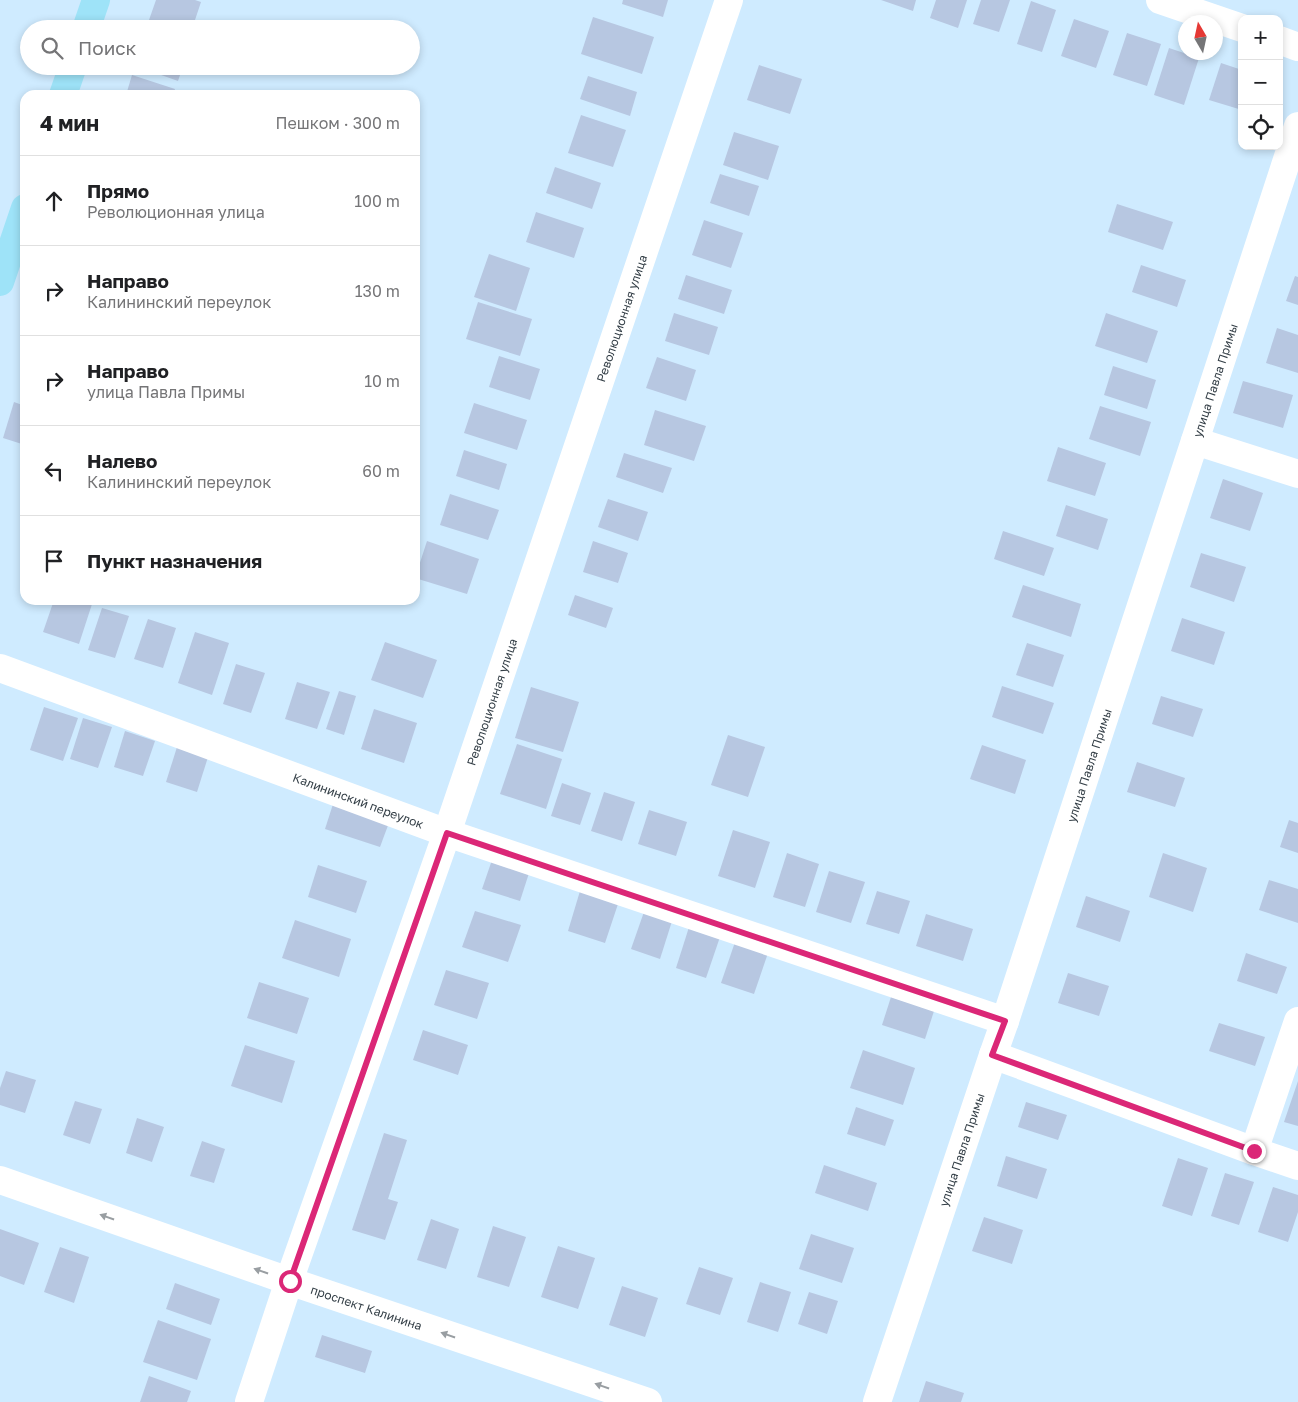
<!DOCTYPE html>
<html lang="ru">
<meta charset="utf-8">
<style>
:root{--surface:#fff;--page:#f2f2f2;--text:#202124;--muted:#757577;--line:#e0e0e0}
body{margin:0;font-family:"Golos Text",sans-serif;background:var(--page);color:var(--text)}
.controls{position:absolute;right:15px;top:15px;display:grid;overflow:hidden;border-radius:10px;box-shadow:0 2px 8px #0003}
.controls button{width:45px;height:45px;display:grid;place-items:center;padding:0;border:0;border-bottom:1px solid var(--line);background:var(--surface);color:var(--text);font:25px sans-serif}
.compass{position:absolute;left:1178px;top:15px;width:45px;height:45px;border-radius:50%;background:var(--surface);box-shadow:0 2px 8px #0003;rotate:351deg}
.stop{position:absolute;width:15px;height:15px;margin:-11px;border:4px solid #db2777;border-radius:50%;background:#fff}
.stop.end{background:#db2777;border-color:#fff;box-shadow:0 1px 5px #0008}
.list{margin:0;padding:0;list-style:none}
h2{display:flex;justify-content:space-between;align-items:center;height:65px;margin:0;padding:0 20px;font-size:21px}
h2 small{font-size:16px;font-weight:400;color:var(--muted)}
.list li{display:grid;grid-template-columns:32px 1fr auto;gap:15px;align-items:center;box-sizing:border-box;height:90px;padding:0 20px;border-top:1px solid var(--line)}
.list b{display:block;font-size:19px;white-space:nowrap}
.list p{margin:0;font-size:16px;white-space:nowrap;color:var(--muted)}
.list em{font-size:16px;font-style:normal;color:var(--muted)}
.icon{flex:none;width:28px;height:28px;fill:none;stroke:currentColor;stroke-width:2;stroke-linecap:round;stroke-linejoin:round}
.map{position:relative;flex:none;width:1298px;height:1402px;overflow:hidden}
.search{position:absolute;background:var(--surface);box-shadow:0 2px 8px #0003;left:20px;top:20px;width:400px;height:55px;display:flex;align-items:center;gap:12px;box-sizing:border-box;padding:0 18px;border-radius:28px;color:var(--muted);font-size:19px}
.panel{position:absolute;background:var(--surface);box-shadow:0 2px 8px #0003;left:20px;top:90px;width:400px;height:515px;border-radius:15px}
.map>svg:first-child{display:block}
</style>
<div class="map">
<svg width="1298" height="1402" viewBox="0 0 1298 1402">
<rect width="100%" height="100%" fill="#cfebff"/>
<g fill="#b7c7e1">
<polygon points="156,0 195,0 201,2 192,29 176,29 149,20"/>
<polygon points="623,0 668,0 663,17 622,4"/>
<polygon points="881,0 916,0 913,11"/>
<polygon points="936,0 967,0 958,28 930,18"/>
<polygon points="981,0 1010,0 999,32 973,24"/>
<polygon points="1031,1 1056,10 1042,52 1017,44"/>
<polygon points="593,17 654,37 642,74 581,54"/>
<polygon points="1074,19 1109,31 1096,68 1061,56"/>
<polygon points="1127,33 1161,44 1147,86 1113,75"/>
<polygon points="1169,48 1199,58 1184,105 1154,95"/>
<polygon points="1221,63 1242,70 1242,110 1209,100"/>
<polygon points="759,65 802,79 790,114 747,100"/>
<polygon points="136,66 183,66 178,81"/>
<polygon points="132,75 175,89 173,95 126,95"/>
<polygon points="588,76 637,92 630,116 580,99"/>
<polygon points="581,115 626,130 613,167 568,153"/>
<polygon points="734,132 779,146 768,180 723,165"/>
<polygon points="555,167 601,183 592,209 546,193"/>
<polygon points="720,174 759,186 749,216 710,203"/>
<polygon points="1117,204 1173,222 1163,250 1108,232"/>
<polygon points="536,212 584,228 574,258 526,242"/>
<polygon points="704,220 743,233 731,268 692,255"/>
<polygon points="489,254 530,268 516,311 474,297"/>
<polygon points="1141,265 1186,280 1177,307 1132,292"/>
<polygon points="686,275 732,290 724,314 678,299"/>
<polygon points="1295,276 1298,277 1298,305 1286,301"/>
<polygon points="478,302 532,319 520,356 466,339"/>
<polygon points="674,313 718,327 709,355 665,341"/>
<polygon points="1106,313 1158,331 1147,363 1095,346"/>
<polygon points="1277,328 1298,335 1298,373 1266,363"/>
<polygon points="499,356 540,369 530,400 489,387"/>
<polygon points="657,357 696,370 686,401 646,388"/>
<polygon points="1113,366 1156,380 1147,409 1104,395"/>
<polygon points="1243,381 1293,395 1283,428 1233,413"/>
<polygon points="14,402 25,406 25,445 3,438"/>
<polygon points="474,403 527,420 517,450 464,433"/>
<polygon points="1100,406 1151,422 1140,456 1089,439"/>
<polygon points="655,410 706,426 694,461 644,445"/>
<polygon points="1058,447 1106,463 1095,496 1047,481"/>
<polygon points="464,450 507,464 499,490 456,476"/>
<polygon points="624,453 672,468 663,493 616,477"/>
<polygon points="1223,479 1263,493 1250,531 1210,518"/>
<polygon points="450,494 499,510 488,540 440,525"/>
<polygon points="608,499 648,512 638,541 598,527"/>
<polygon points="1066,505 1108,519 1098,550 1056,536"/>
<polygon points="1003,531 1054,548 1044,576 994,559"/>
<polygon points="427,541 479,559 467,594 415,578"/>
<polygon points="593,541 628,553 618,583 583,572"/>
<polygon points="1201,553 1246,567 1234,602 1190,587"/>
<polygon points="1023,585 1081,604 1071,637 1012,617"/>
<polygon points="575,595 613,608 606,628 568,615"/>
<polygon points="54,600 93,601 79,644 43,632"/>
<polygon points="102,608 129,616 115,658 88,650"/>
<polygon points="1182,618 1225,632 1214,665 1171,651"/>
<polygon points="148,619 176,628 163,668 134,659"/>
<polygon points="195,632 229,643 212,695 178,683"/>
<polygon points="385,642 437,660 423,698 371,680"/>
<polygon points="1027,643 1064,655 1053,687 1016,675"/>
<polygon points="236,664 265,673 251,713 223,704"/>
<polygon points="297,682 330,692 317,729 285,719"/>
<polygon points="1002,686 1054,703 1043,734 992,717"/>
<polygon points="531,687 579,702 563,752 515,738"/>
<polygon points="339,691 356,696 344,735 326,729"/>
<polygon points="1161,696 1203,709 1193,737 1152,724"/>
<polygon points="44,707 78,718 63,761 30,750"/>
<polygon points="374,709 417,723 404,763 361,749"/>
<polygon points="83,718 112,727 98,768 70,759"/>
<polygon points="125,731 155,741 143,776 114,767"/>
<polygon points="728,735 765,747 748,797 711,785"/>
<polygon points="517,744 562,759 546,809 500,794"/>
<polygon points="982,745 1026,760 1015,794 970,779"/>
<polygon points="177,747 208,757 197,792 166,782"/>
<polygon points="1137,762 1185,778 1175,807 1127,792"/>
<polygon points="562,783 591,793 580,825 551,816"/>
<polygon points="604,792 635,802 622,841 591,831"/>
<polygon points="334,801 390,820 380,847 325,829"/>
<polygon points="649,810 687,822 676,856 638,844"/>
<polygon points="1289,820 1298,823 1298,853 1280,847"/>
<polygon points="733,830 770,842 755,888 718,876"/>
<polygon points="787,853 819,864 805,907 773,897"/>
<polygon points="1163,853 1207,868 1193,912 1149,897"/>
<polygon points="493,857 530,870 520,901 482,889"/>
<polygon points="318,865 367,881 356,913 308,897"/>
<polygon points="829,871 865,882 851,923 816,912"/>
<polygon points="1269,880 1298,889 1298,923 1259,910"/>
<polygon points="580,891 618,904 605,943 568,931"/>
<polygon points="877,891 910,901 899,934 866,924"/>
<polygon points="1086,896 1130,911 1120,942 1076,927"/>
<polygon points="645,909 673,918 660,959 631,949"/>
<polygon points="475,911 521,925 508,962 462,947"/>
<polygon points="926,914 973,929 963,961 916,946"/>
<polygon points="295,920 351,939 339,977 282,958"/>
<polygon points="690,924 721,934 706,978 676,968"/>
<polygon points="735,942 768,953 754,994 721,983"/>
<polygon points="1246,953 1287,967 1277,994 1237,981"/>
<polygon points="446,970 489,983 477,1019 434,1005"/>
<polygon points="1068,973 1109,986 1099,1016 1058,1003"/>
<polygon points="259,982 309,998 297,1034 247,1018"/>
<polygon points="891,997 934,1011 925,1039 882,1025"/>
<polygon points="1219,1023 1265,1037 1255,1066 1209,1051"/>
<polygon points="423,1030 468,1045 458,1075 413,1060"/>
<polygon points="245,1045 295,1061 282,1103 231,1086"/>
<polygon points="863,1050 915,1068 903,1105 850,1088"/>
<polygon points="6,1071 36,1080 25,1113 0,1105 0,1088"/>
<polygon points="1298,1081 1298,1126 1284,1122"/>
<polygon points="75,1101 102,1109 90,1144 63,1135"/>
<polygon points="1026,1102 1067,1115 1058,1140 1018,1127"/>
<polygon points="856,1107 894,1120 885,1146 847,1134"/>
<polygon points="137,1118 164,1127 152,1162 126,1153"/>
<polygon points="384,1133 407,1140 388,1199 398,1202 385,1240 352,1230"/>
<polygon points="202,1141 225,1149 214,1183 190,1176"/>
<polygon points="1006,1156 1047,1169 1037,1199 997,1186"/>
<polygon points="1178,1158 1208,1168 1192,1216 1162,1206"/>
<polygon points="824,1165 877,1183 868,1211 815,1193"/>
<polygon points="1225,1173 1254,1182 1239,1225 1211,1216"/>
<polygon points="1273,1187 1298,1195 1298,1212 1288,1242 1258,1232"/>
<polygon points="984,1217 1023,1230 1012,1264 972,1251"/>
<polygon points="431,1219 459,1229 446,1269 417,1260"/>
<polygon points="493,1226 526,1237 509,1287 477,1277"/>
<polygon points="0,1229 39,1243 24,1285 0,1276"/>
<polygon points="811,1234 854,1248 842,1283 799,1269"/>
<polygon points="558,1246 595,1258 578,1309 541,1297"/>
<polygon points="60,1247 89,1257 74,1303 44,1292"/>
<polygon points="699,1267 733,1278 720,1315 686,1304"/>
<polygon points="760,1282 791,1292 778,1332 747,1322"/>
<polygon points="175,1283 220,1299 211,1325 166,1309"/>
<polygon points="622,1286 658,1298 645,1337 609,1325"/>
<polygon points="809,1292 838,1301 827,1334 798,1324"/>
<polygon points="158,1320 211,1339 197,1380 143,1362"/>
<polygon points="322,1335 372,1351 365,1373 315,1357"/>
<polygon points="149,1376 191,1391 187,1402 140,1402"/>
<polygon points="926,1381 964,1393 961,1402 919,1402"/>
</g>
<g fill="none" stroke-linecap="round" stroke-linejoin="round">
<g stroke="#fff" stroke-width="28">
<polyline points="1160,0 1242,28"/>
<polyline points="1279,40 1298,47"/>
<polyline points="1195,441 1298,474"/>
<path id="s1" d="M0,668L447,833L1005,1021"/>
<polyline points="993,1055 1254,1151 1298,1166"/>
<polyline points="1254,1151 1298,1021"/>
<path id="s2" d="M0,1180L289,1281L648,1402"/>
<path id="s3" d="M249,1402L289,1281L447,833L729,0"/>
<path id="s4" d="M877,1402L993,1055L1005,1021L1298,126"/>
</g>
<g stroke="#9ee3f8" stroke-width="28">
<polyline points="86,29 96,0"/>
<polyline points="63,95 73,66"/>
<polyline points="0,282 25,208"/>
</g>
</g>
<defs><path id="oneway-solid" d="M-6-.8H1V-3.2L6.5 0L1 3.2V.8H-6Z" transform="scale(1.25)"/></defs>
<g fill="#999ea2">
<use href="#oneway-solid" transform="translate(107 1217) rotate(-161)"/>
<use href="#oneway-solid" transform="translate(261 1271) rotate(-161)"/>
<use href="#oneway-solid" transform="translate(448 1335) rotate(-161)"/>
<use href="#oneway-solid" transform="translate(602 1386) rotate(-161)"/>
</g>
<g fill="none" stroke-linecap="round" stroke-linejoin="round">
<polyline stroke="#db2777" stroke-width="6" points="290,1281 447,833 1005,1021 992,1055 1254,1151"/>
</g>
<g text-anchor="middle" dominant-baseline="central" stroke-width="4" stroke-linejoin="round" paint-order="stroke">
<g font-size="12" fill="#333e46" stroke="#eaf5fd">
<text stroke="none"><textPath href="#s3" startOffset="1146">Революционная улица</textPath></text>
<text stroke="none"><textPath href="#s4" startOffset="1076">улица Павла Примы</textPath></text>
<text stroke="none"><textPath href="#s3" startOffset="741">Революционная улица</textPath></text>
<text stroke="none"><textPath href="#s4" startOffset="671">улица Павла Примы</textPath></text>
<text stroke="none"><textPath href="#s1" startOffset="382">Калининский переулок</textPath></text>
<text stroke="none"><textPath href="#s4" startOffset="266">улица Павла Примы</textPath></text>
<text stroke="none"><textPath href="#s2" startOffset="388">проспект Калинина</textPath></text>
</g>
</g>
</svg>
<div class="controls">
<button>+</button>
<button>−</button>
<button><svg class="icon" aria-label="locate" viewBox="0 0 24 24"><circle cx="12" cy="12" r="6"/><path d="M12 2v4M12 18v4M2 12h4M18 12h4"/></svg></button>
</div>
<svg class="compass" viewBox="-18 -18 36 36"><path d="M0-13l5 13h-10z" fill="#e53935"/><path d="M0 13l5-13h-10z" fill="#757577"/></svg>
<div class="stop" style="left:290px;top:1281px"></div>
<div class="stop end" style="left:1254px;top:1151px"></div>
<div class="search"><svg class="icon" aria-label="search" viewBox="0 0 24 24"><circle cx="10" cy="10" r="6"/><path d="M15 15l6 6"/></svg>Поиск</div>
<section class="panel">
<h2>4 мин<small>Пешком · 300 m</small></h2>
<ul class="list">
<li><svg class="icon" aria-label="ahead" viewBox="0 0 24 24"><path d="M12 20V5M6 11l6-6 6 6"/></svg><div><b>Прямо</b><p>Революционная улица</p></div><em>100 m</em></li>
<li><svg class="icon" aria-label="right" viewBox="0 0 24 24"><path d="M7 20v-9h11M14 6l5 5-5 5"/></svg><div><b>Направо</b><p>Калининский переулок</p></div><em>130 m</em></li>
<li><svg class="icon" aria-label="right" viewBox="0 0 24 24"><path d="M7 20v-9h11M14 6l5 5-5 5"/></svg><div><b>Направо</b><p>улица Павла Примы</p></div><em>10 m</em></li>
<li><svg class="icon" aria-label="left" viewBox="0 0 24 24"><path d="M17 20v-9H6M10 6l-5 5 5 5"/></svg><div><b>Налево</b><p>Калининский переулок</p></div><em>60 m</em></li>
<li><svg class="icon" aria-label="arrive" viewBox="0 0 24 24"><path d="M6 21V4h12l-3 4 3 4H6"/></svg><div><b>Пункт назначения</b></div></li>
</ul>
</section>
</div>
